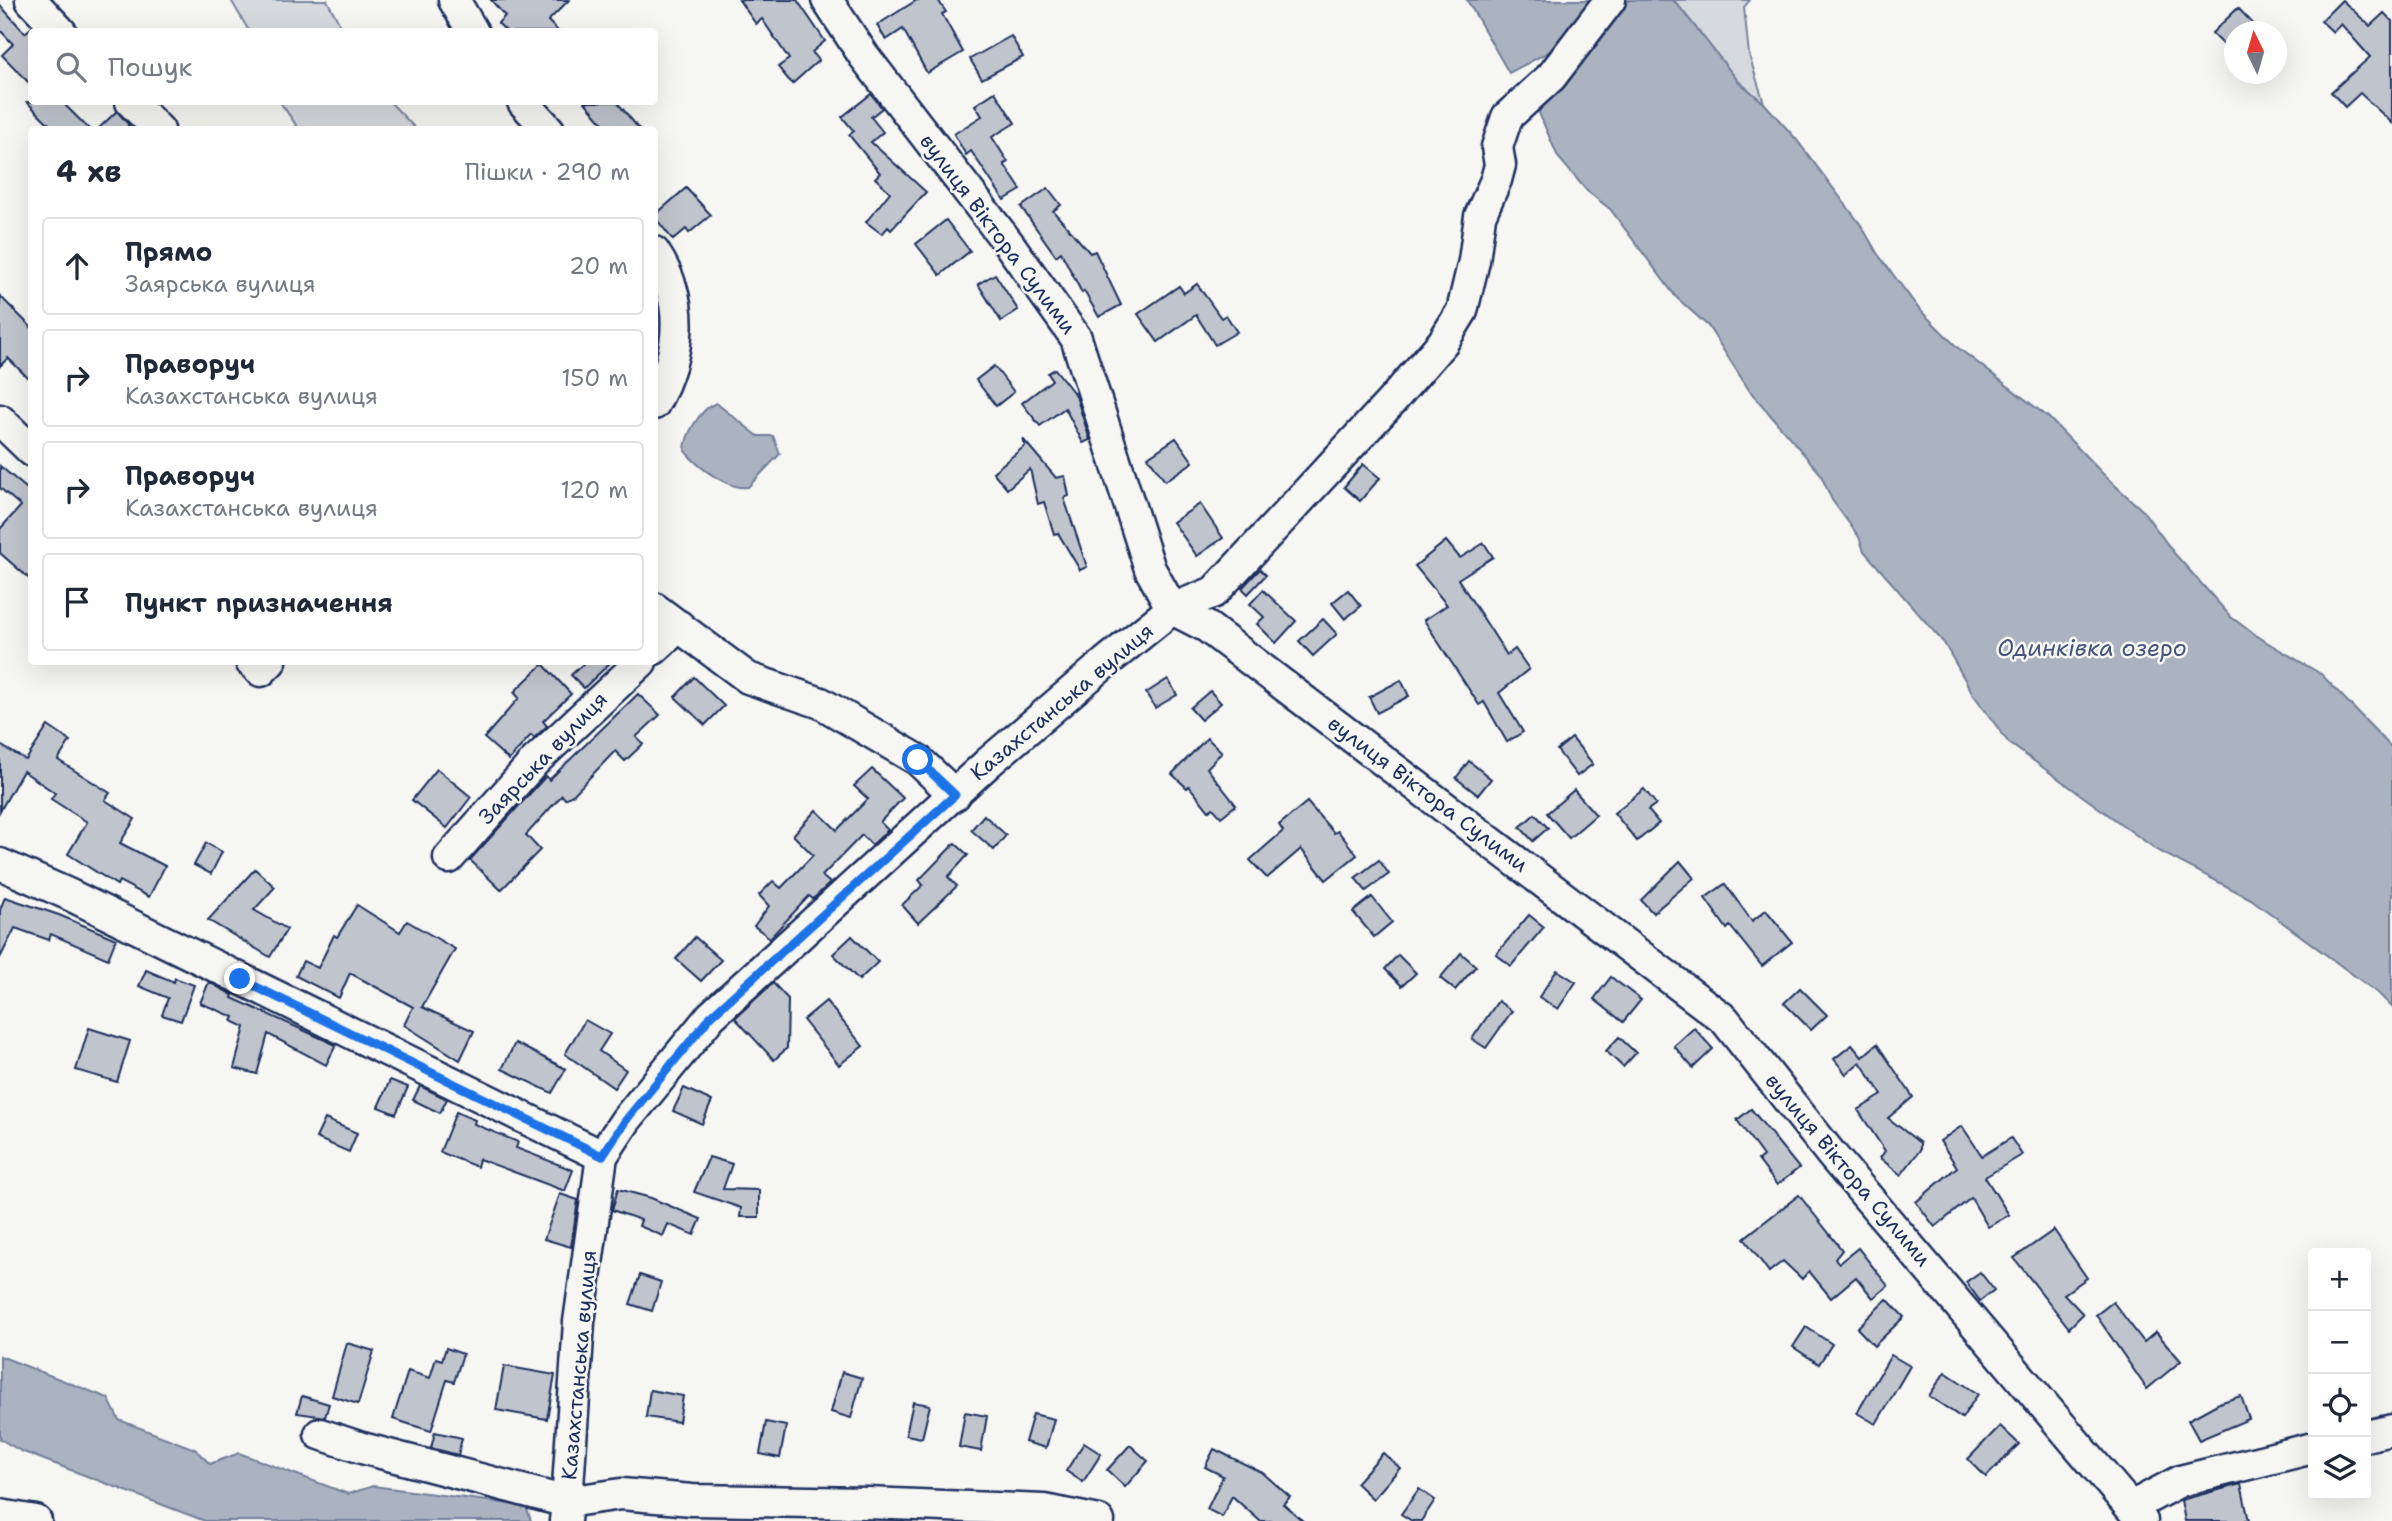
<!DOCTYPE html>
<html lang="uk">
<meta charset="utf-8">
<style>
:root{--surface:#fff;--page:#f2f2f3;--text:#1f2937;--muted:#747a83;--line:#e0e1e3}
body{margin:0;font-family:"Shantell Sans",sans-serif;background:var(--page);color:var(--text)}
.controls{position:absolute;right:21px;bottom:21px;display:grid;overflow:hidden;border-radius:7px;box-shadow:0 7px 28px #0002}
.controls button{width:63px;height:63px;display:grid;place-items:center;padding:0;border:0;border-bottom:2px solid var(--line);background:var(--surface);color:var(--text);font:35px sans-serif}
.compass{position:absolute;left:2224px;top:21px;width:63px;height:63px;border-radius:50%;background:var(--surface);box-shadow:0 7px 28px #0002;rotate:355deg}
.stop{position:absolute;width:21px;height:21px;margin:-16px;border:5px solid #1a73e8;border-radius:50%;background:#fff}
.stop.end{background:#1a73e8;border-color:#fff;box-shadow:0 2px 7px #0008}
.list{margin:0;padding:0;list-style:none}
h2{display:flex;justify-content:space-between;align-items:center;height:91px;margin:0;padding:0 28px;font-size:30px}
h2 small{font-size:23px;font-weight:400;color:var(--muted)}
.list li{display:grid;grid-template-columns:46px 1fr auto;gap:21px;align-items:center;box-sizing:border-box;height:98px;margin:0 14px 14px;padding:0 14px;border:2px solid var(--line);border-radius:7px}
.list b{display:block;font-size:26px;white-space:nowrap}
.list p{margin:0;font-size:23px;white-space:nowrap;color:var(--muted)}
.list em{font-size:23px;font-style:normal;color:var(--muted)}
.icon{flex:none;width:38px;height:38px;fill:none;stroke:currentColor;stroke-width:2;stroke-linecap:round;stroke-linejoin:round}
.map{position:relative;flex:none;width:2392px;height:1521px;overflow:hidden}
.search{position:absolute;background:var(--surface);box-shadow:0 7px 28px #0002;left:28px;top:28px;width:630px;height:77px;display:flex;align-items:center;gap:18px;box-sizing:border-box;padding:0 24px;border-radius:7px;color:var(--muted);font-size:26px}
.panel{position:absolute;background:var(--surface);box-shadow:0 7px 28px #0002;left:28px;top:126px;width:630px;height:539px;border-radius:7px}
.map>svg:first-child{display:block}
</style>
<div class="map">
<svg width="2392" height="1521" viewBox="0 0 2392 1521">
<rect width="100%" height="100%" fill="#f6f6f2"/>
<filter id="ink" filterUnits="userSpaceOnUse"><feTurbulence type="fractalNoise" baseFrequency=".0143" numOctaves="2"/><feDisplacementMap in="SourceGraphic" scale="14" xChannelSelector="R" yChannelSelector="G"/><feConvolveMatrix kernelMatrix="1 2 1 2 8 2 1 2 1" color-interpolation-filters="sRGB"/></filter>
<g filter="url(#ink)">
<g fill="#d6d9dd" stroke="#78849e" stroke-width="2">
<polygon points="231,0 327,0 339,23 339,31 249,31"/>
<polygon points="1673,0 1750,0 1744,7 1749,55 1764,103 1738,81"/>
<polygon points="280,102 390,102 416,129 299,129"/>
</g>
<g fill="#abb2c0" stroke="#717e99" stroke-width="2">
<polygon points="1467,0 1589,0 1556,48 1509,73"/>
<polygon points="1629,0 1673,0 1678,5 1738,81 1764,103 1796,139 1861,225 1877,253 1919,309 1957,347 2048,417 2106,477 2143,511 2174,553 2231,617 2258,637 2321,674 2392,748 2392,1007 2379,994 2251,899 2157,850 2009,743 1973,694 1944,643 1864,551 1859,537 1832,500 1820,473 1749,390 1708,326 1676,297 1610,209 1587,191 1558,157 1539,113 1544,99"/>
<path d="M716,403L758,436H773L780,454L748,487C728,490 698,467 685,451C685,435 700,409 716,403Z"/>
<polygon points="0,1356 108,1398 119,1420 195,1449 210,1464 239,1453 348,1494 373,1486 526,1506 531,1521 205,1521 21,1451 0,1439"/>
</g>
<g fill="#c0c4cd" stroke="#1b2f5e" stroke-width="2">
<polygon points="491,0 569,0 548,21 559,32 507,32 498,23 505,16"/>
<polygon points="739,0 797,0 825,41 812,52 819,60 792,84 778,67 789,59 762,19 756,24"/>
<polygon points="917,0 938,0 946,12 942,14 963,52 927,73 903,29 886,40 877,25"/>
<polygon points="2342,0 2370,26 2384,13 2392,21 2392,123 2360,93 2345,107 2331,92 2370,57 2341,24 2333,32 2321,21"/>
<polygon points="0,5 25,33 32,27 32,86 2,55 13,44 0,30"/>
<polygon points="2238,8 2261,32 2235,32 2235,56 2212,33"/>
<polygon points="1011,36 1023,57 982,79 970,59"/>
<polygon points="995,92 1015,123 992,137 1008,162 1004,164 1021,190 1004,200 971,151 966,155 954,134 982,116 975,105"/>
<polygon points="871,94 882,108 871,117 883,132 871,142 926,192 891,230 888,227 882,234 866,222 890,192 875,178 880,173 849,135 854,131 842,117"/>
<polygon points="27,102 62,102 90,130 55,130"/>
<polygon points="585,102 617,102 640,130 609,130"/>
<polygon points="117,111 129,125 124,130 97,130"/>
<polygon points="686,188 711,215 689,233 686,229 673,240 654,216"/>
<polygon points="1048,188 1061,205 1053,211 1090,253 1095,251 1121,305 1099,317 1084,291 1082,293 1061,252 1056,256 1021,207"/>
<polygon points="946,220 970,251 940,275 916,244"/>
<polygon points="995,274 1018,310 1001,321 978,284"/>
<polygon points="1197,284 1221,318 1226,315 1237,332 1215,345 1196,315 1158,342 1138,314 1179,286 1184,293"/>
<polygon points="0,296 32,328 32,382 8,358 0,366"/>
<polygon points="994,366 1014,392 996,406 976,380"/>
<polygon points="1055,369 1076,396 1090,440 1083,443 1065,408 1040,426 1022,403 1052,380 1048,373"/>
<polygon points="1176,438 1193,462 1165,481 1148,457"/>
<polygon points="1023,439 1056,478 1065,476 1069,496 1064,498 1087,567 1080,570 1058,533 1054,534 1044,502 1038,504 1030,469 1007,489 993,472 1025,446"/>
<polygon points="1363,464 1380,478 1360,501 1344,487"/>
<polygon points="0,466 32,493 32,581 0,553 0,529 21,506 0,488"/>
<polygon points="1200,504 1223,538 1197,556 1173,522"/>
<polygon points="1446,541 1460,558 1484,543 1493,557 1458,579 1507,655 1515,649 1529,669 1499,693 1523,732 1507,742 1484,702 1479,705 1424,620 1447,605 1415,566"/>
<polygon points="1260,569 1266,575 1248,594 1242,588"/>
<polygon points="1263,590 1296,621 1276,643 1257,624 1264,617 1250,604"/>
<polygon points="1348,590 1361,606 1345,619 1332,603"/>
<polygon points="1323,619 1337,634 1313,656 1299,641"/>
<polygon points="585,662 611,662 584,688 571,675"/>
<polygon points="543,664 571,694 543,721 547,726 534,738 531,735 509,760 484,738 519,698 514,692"/>
<polygon points="694,677 724,706 705,725 675,697"/>
<polygon points="1168,679 1177,695 1155,708 1146,693"/>
<polygon points="1401,680 1409,696 1377,713 1369,697"/>
<polygon points="1210,691 1221,703 1201,720 1190,708"/>
<polygon points="638,694 660,715 636,737 643,744 625,761 615,751 574,794 565,799 562,795 526,835 540,850 501,890 470,860 546,776 549,780"/>
<polygon points="48,726 70,741 58,760 110,793 105,800 135,819 120,843 165,866 149,897 119,881 117,885 68,854 87,822 51,799 55,793 23,771 0,811 0,745 26,760"/>
<polygon points="1207,738 1222,752 1207,768 1236,805 1221,817 1213,808 1209,811 1189,786 1187,788 1172,774"/>
<polygon points="1572,738 1593,764 1577,776 1557,750"/>
<polygon points="1469,761 1491,779 1478,795 1456,778"/>
<polygon points="437,769 471,797 447,828 412,800"/>
<polygon points="872,769 903,798 880,822 888,830 872,845 862,835 822,876 830,883 813,899 809,896 770,938 754,926 769,906 759,895 773,881 781,888 813,855 793,835 816,810 837,830 868,799 854,786"/>
<polygon points="1644,789 1656,804 1648,810 1659,823 1637,841 1614,813"/>
<polygon points="1574,790 1596,815 1569,838 1547,813"/>
<polygon points="1307,802 1334,833 1338,831 1357,855 1326,880 1301,849 1267,878 1250,860 1283,831 1279,825"/>
<polygon points="1535,814 1548,828 1533,841 1520,827"/>
<polygon points="984,815 1006,835 994,850 971,830"/>
<polygon points="206,843 222,852 211,874 194,865"/>
<polygon points="955,843 968,855 948,877 957,886 918,923 902,905 923,885 919,880"/>
<polygon points="1379,860 1389,874 1366,891 1355,878"/>
<polygon points="1680,861 1694,878 1653,913 1641,900"/>
<polygon points="255,869 275,887 254,910 287,929 270,957 208,920"/>
<polygon points="1725,884 1752,921 1766,910 1792,942 1762,966 1730,926 1727,929 1705,898"/>
<polygon points="5,897 59,915 116,939 108,959 51,934 49,940 15,928 0,958 0,910"/>
<polygon points="1372,897 1392,922 1374,937 1353,912"/>
<polygon points="357,905 400,932 407,921 455,949 422,1007 474,1031 460,1060 404,1025 413,1007 350,973 339,998 296,976 303,961 318,968 334,935 337,937"/>
<polygon points="1529,915 1544,927 1511,966 1496,954"/>
<polygon points="852,936 878,962 859,980 833,954"/>
<polygon points="695,937 721,960 701,981 676,959"/>
<polygon points="1461,953 1476,966 1455,990 1440,978"/>
<polygon points="1398,955 1416,973 1402,986 1385,969"/>
<polygon points="146,970 174,982 175,978 194,985 181,1021 162,1015 168,998 139,986"/>
<polygon points="1557,970 1576,982 1558,1009 1539,997"/>
<polygon points="1611,977 1641,1000 1623,1022 1594,999"/>
<polygon points="209,982 233,995 232,998 336,1045 326,1065 268,1034 257,1074 234,1068 245,1027 232,1021 234,1017 200,1003"/>
<polygon points="773,983 788,999 787,1048 774,1060 735,1018"/>
<polygon points="1800,988 1827,1015 1811,1030 1784,1003"/>
<polygon points="826,1001 863,1046 839,1065 803,1020"/>
<polygon points="1498,1001 1512,1011 1486,1048 1472,1039"/>
<polygon points="585,1020 610,1034 599,1051 626,1070 614,1088 565,1054"/>
<polygon points="89,1028 130,1041 117,1082 76,1070"/>
<polygon points="1694,1028 1713,1049 1693,1068 1674,1046"/>
<polygon points="1619,1037 1636,1053 1623,1067 1606,1051"/>
<polygon points="515,1043 566,1069 552,1093 502,1069"/>
<polygon points="1877,1044 1913,1097 1888,1118 1920,1143 1920,1150 1901,1175 1880,1158 1885,1151 1858,1110 1882,1095 1860,1062 1846,1074 1834,1059 1852,1045 1862,1057"/>
<polygon points="390,1080 408,1087 396,1114 378,1107"/>
<polygon points="420,1086 447,1099 440,1113 413,1100"/>
<polygon points="684,1088 712,1101 702,1124 673,1111"/>
<polygon points="1751,1109 1799,1168 1777,1185 1758,1160 1763,1156 1737,1120"/>
<polygon points="456,1112 475,1120 474,1124 518,1142 516,1148 573,1170 565,1191 479,1159 477,1167 440,1152"/>
<polygon points="325,1119 357,1133 349,1152 316,1138"/>
<polygon points="1962,1126 1982,1156 2011,1138 2022,1155 1985,1177 2009,1215 1988,1227 1971,1198 1935,1227 1916,1202 1957,1167 1940,1141"/>
<polygon points="709,1157 732,1164 723,1189 759,1190 759,1217 740,1217 741,1208 694,1192"/>
<polygon points="618,1189 651,1198 701,1219 694,1235 668,1224 663,1236 639,1226 641,1220 612,1210"/>
<polygon points="560,1194 578,1200 571,1247 544,1239"/>
<polygon points="1799,1195 1842,1250 1835,1259 1839,1263 1858,1248 1888,1286 1873,1298 1856,1277 1831,1298 1809,1271 1802,1279 1783,1261 1769,1272 1744,1238"/>
<polygon points="2054,1230 2087,1278 2064,1294 2083,1314 2069,1328 2014,1258"/>
<polygon points="1980,1272 1994,1290 1980,1301 1966,1282"/>
<polygon points="640,1275 661,1282 652,1311 630,1304"/>
<polygon points="1887,1299 1904,1317 1874,1346 1857,1328"/>
<polygon points="2113,1302 2144,1342 2156,1332 2181,1361 2147,1389 2096,1315"/>
<polygon points="1806,1327 1832,1344 1819,1364 1793,1347"/>
<polygon points="347,1343 374,1351 358,1404 332,1396"/>
<polygon points="446,1348 463,1354 454,1382 447,1380 431,1431 393,1419 408,1371 430,1378 436,1358 442,1360"/>
<polygon points="1891,1355 1910,1366 1876,1424 1857,1413"/>
<polygon points="504,1366 555,1375 547,1419 496,1410"/>
<polygon points="842,1372 862,1378 851,1418 831,1412"/>
<polygon points="1945,1372 1978,1394 1962,1418 1929,1396"/>
<polygon points="650,1390 683,1396 679,1422 646,1417"/>
<polygon points="302,1396 329,1404 325,1417 297,1413"/>
<polygon points="2241,1396 2249,1419 2199,1440 2188,1420 2219,1403"/>
<polygon points="913,1402 930,1405 922,1438 906,1435"/>
<polygon points="965,1412 987,1416 981,1451 959,1447"/>
<polygon points="1033,1414 1054,1419 1046,1448 1025,1442"/>
<polygon points="766,1422 786,1426 780,1458 760,1454"/>
<polygon points="2000,1426 2019,1444 1986,1477 1968,1459"/>
<polygon points="435,1432 462,1438 458,1455 431,1448"/>
<polygon points="1084,1443 1101,1454 1083,1482 1066,1471"/>
<polygon points="1130,1445 1148,1461 1125,1487 1107,1470"/>
<polygon points="1214,1449 1263,1473 1290,1497 1283,1504 1303,1521 1260,1521 1232,1496 1222,1517 1207,1509 1223,1476 1205,1467"/>
<polygon points="1383,1453 1400,1468 1373,1499 1356,1483"/>
<polygon points="2241,1484 2249,1521 2185,1521 2181,1500"/>
<polygon points="1419,1489 1435,1500 1421,1521 1412,1521 1401,1514"/>
</g>
<g fill="none" stroke-linecap="round" stroke-linejoin="round">
<defs>
<g id="minor">
<polyline points="31,0 61,32"/>
<polyline points="454,0 473,32"/>
<polyline points="827,0 864,56 1009,244 1076,338 1150,569 1172,609 1207,627 1725,1020 1831,1154 2142,1521"/>
<polyline points="131,102 159,130"/>
<polyline points="523,102 549,130"/>
<path d="M654,252C687,301 681,354 654,404"/>
<polyline points="0,420 32,451"/>
<polyline points="654,608 748,678 821,703 918,760 955,795"/>
<polyline points="654,649 679,626"/>
<polyline points="251,662 261,671 270,662"/>
<polyline points="449,858 535,761 641,662"/>
<polyline points="0,864 68,894 602,1156 579,1322 567,1502 621,1494 692,1500 867,1503 1044,1510 1099,1521"/>
<polyline points="602,1156 626,1120 711,1016 989,762 1105,663 1172,609 1214,592 1389,404 1443,342 1462,311 1474,261 1480,216 1496,180 1500,165 1497,147 1507,117 1551,77 1610,0"/>
<polyline points="320,1434 362,1448 567,1502 565,1521"/>
<polyline points="2366,1436 2392,1430"/>
<polyline points="2131,1507 2180,1481 2313,1448"/>
<polyline points="0,1515 36,1521"/>
</g>
</defs>
<use href="#minor" stroke="#1b2f5e" stroke-width="35"/>
<use href="#minor" stroke="#f6f6f2" stroke-width="30"/>
</g>
</g>
<g fill="none" stroke-linecap="round" stroke-linejoin="round" filter="url(#ink)">
<polyline stroke="#1a73e8" stroke-width="9" points="240,979 602,1156 626,1120 711,1016 955,795 918,760"/>
</g>
<g text-anchor="middle" dominant-baseline="central" stroke-width="5" stroke-linejoin="round" paint-order="stroke">
<g font-size="21" fill="#1b2f5e" stroke="#f6f6f2">
<text transform="translate(998 234) rotate(53)">вулиця Віктора Сулими</text>
<text transform="translate(1062 702) rotate(-40)">Казахстанська вулиця</text>
<text transform="translate(543 758) rotate(-46)">Заярська вулиця</text>
<text transform="translate(1428 794) rotate(37)">вулиця Віктора Сулими</text>
<text transform="translate(1848 1170) rotate(50)">вулиця Віктора Сулими</text>
<text transform="translate(579 1365) rotate(-85)">Казахстанська вулиця</text>
</g>
<g font-size="23" font-style="italic" fill="#46567b" stroke="#f6f6f2">
<text x="2092" y="648">Одинківка озеро</text>
</g>
</g>
</svg>
<div class="controls">
<button>+</button>
<button>−</button>
<button><svg class="icon" aria-label="locate" viewBox="0 0 24 24"><circle cx="12" cy="12" r="6"/><path d="M12 2v4M12 18v4M2 12h4M18 12h4"/></svg></button>
<button><svg class="icon" aria-label="layers" viewBox="0 0 24 24"><path d="M12 4l9 5-9 5-9-5zM3 14l9 5 9-5"/></svg></button>
</div>
<svg class="compass" viewBox="-18 -18 36 36"><path d="M0-13l5 13h-10z" fill="#e53935"/><path d="M0 13l5-13h-10z" fill="#747a83"/></svg>
<div class="stop" style="left:918px;top:760px"></div>
<div class="stop end" style="left:240px;top:979px"></div>
<div class="search"><svg class="icon" aria-label="search" viewBox="0 0 24 24"><circle cx="10" cy="10" r="6"/><path d="M15 15l6 6"/></svg>Пошук</div>
<section class="panel">
<h2>4 хв<small>Пішки · 290 m</small></h2>
<ul class="list">
<li><svg class="icon" aria-label="ahead" viewBox="0 0 24 24"><path d="M12 20V5M6 11l6-6 6 6"/></svg><div><b>Прямо</b><p>Заярська вулиця</p></div><em>20 m</em></li>
<li><svg class="icon" aria-label="right" viewBox="0 0 24 24"><path d="M7 20v-9h11M14 6l5 5-5 5"/></svg><div><b>Праворуч</b><p>Казахстанська вулиця</p></div><em>150 m</em></li>
<li><svg class="icon" aria-label="right" viewBox="0 0 24 24"><path d="M7 20v-9h11M14 6l5 5-5 5"/></svg><div><b>Праворуч</b><p>Казахстанська вулиця</p></div><em>120 m</em></li>
<li><svg class="icon" aria-label="arrive" viewBox="0 0 24 24"><path d="M6 21V4h12l-3 4 3 4H6"/></svg><div><b>Пункт призначення</b></div></li>
</ul>
</section>
</div>
